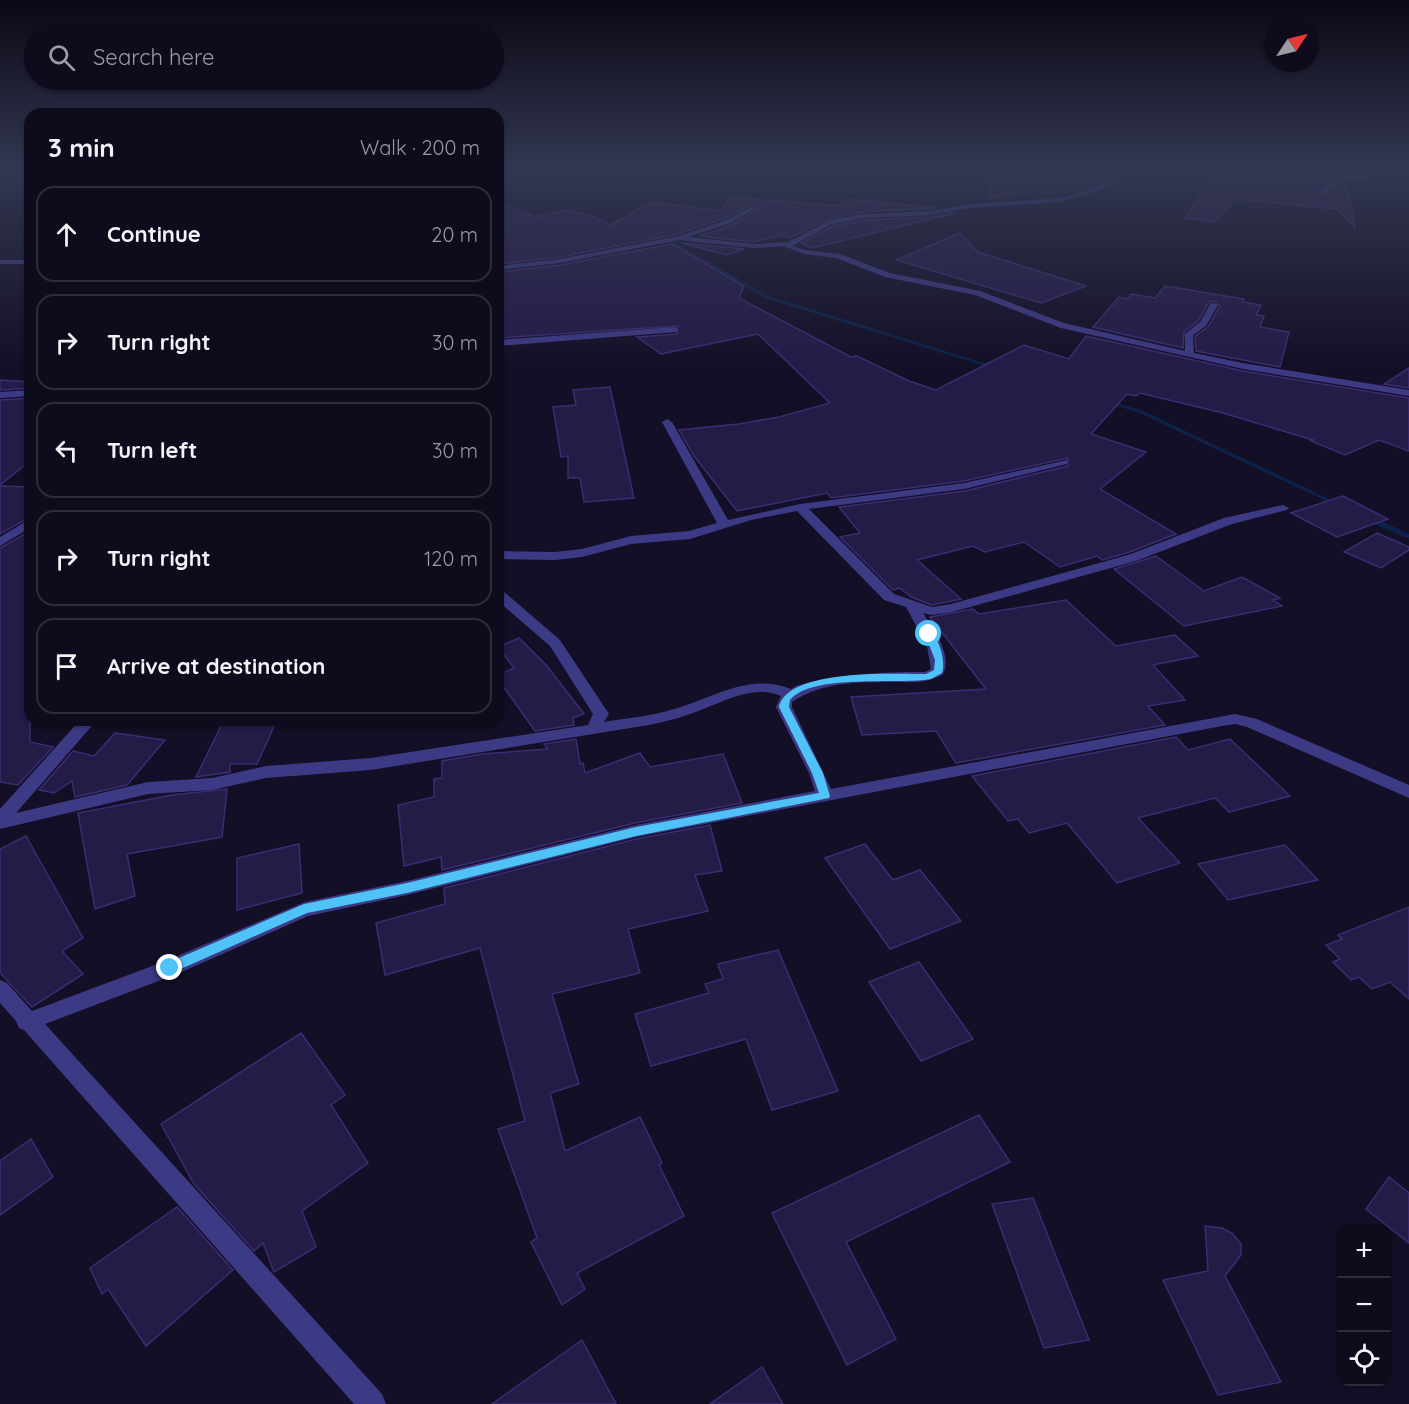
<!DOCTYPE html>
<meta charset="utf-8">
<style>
:root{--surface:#0e0b1c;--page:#1c1929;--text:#f1f3f6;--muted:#9b9ba3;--line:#2e2b3b}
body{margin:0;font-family:Quicksand,sans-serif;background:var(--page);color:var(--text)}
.controls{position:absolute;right:18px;bottom:18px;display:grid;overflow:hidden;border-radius:12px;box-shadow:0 2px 4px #0004}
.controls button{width:54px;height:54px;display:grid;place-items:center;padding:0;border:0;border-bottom:2px solid var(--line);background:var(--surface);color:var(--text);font:30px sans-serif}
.compass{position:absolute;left:1265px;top:18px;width:54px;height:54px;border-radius:50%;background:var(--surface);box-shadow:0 2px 4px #0004;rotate:55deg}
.stop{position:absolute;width:18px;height:18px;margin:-14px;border:4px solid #4fc3f7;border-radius:50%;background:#fff}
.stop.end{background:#4fc3f7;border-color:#fff;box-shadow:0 2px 6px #0008}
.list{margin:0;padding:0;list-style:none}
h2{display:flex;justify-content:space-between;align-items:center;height:78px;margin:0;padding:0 24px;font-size:26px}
h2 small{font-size:20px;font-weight:400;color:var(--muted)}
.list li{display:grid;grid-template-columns:39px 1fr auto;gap:18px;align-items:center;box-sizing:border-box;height:96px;margin:0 12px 12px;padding:0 12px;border:2px solid var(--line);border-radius:18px}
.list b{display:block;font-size:22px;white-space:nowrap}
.list em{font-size:20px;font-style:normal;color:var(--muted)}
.icon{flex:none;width:33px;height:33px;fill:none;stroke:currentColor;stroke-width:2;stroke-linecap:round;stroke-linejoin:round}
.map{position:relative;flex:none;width:1409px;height:1404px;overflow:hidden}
.search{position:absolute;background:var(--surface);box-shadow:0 2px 4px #0004;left:24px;top:24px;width:480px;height:66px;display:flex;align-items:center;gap:15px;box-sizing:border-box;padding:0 21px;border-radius:33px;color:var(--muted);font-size:22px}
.panel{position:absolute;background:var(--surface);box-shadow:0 2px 4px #0004;left:24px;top:108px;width:480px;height:618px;border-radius:18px}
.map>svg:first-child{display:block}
</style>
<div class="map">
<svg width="1409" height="1404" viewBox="0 0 1409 1404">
<rect width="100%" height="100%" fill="#130f26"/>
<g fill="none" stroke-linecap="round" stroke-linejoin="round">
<g fill="#0c2248" fill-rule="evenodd">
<polygon points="651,230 653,230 769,296 1000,368 995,369 765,298 651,232"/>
<polygon points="1108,400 1141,410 1342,505 1339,507 1337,506 1137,412 1106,403 1105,402"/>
<polygon points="1365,516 1371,516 1409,534 1409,539 1365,520"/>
</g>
</g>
<g fill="#241b47" stroke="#3b2d73" stroke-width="1.5">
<polygon points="985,170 1108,170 1109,178 1086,188 1044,194 1035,191 989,198 990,175 985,173"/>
<polygon points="1214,170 1295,170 1339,175 1317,194 1325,196 1346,182 1355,228 1337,209 1235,199 1219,218 1213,222 1186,218"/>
<polygon points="730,197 839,206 846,199 935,208 865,212 830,218 790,238 783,235 754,242 699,236 732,225 756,211 757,208 752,204 725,218 678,234 560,257 498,264 498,202 535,217 568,210 594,217 610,225 652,202 721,211"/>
<polygon points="956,213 812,248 801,243 833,226 865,220 931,217"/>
<polygon points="960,233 978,252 1086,286 1041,303 896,260"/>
<polygon points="681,243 744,249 727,255"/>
<polygon points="672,244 744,286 739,298 851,357 857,356 909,381 936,390 1024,345 1069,359 1086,336 1243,371 1409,398 1409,451 1379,440 1345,455 1311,441 1313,440 1223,413 1140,393 1136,396 1127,394 1091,434 1146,452 1100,489 1176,534 1127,553 1102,560 1097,556 1060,567 1024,542 985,552 973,546 917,560 961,599 932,605 911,597 900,588 893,590 840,537 860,533 839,507 965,491 1068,466 1068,458 964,481 831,498 827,493 737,511 694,456 679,430 739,424 779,417 830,403 758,334 661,354 637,337 677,334 678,326 498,338 498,272 560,265"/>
<polygon points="1165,286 1244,299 1243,302 1261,305 1256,315 1264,316 1260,327 1289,332 1280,367 1196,351 1195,336 1208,327 1220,306 1214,301 1209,302 1198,321 1184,332 1183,348 1093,327 1119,297 1127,299 1131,294 1155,298"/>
<polygon points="1409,368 1409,388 1384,384"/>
<polygon points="0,380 30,382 30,388 0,390"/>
<polygon points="610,387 634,498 584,502 580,478 568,478 568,456 561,457 553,407 576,405 573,390"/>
<polygon points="30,398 30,461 0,485 0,400"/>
<polygon points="0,486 30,487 30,517 0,534"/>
<polygon points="1343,496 1388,519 1337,537 1291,513"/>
<polygon points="30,531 30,742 53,747 18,785 0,782 0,548"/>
<polygon points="1377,533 1409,547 1409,550 1381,568 1344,552"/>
<polygon points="1156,556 1204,591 1242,577 1280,598 1273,600 1282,606 1184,626 1114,569"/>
<polygon points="1066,600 1116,646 1175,635 1198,656 1153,665 1185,700 1148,706 1165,725 956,763 936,731 862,735 851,697 986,689 930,617 973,609 979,614"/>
<polygon points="519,638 547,666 584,714 573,718 574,725 535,731 498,679 498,675 514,668 498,647"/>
<polygon points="224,720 277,720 257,764 230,764 230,772 196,777"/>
<polygon points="115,733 165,740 127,785 75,797 72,781 54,793 39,790 73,751 94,756"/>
<polygon points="1176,737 1188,750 1230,739 1290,796 1229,812 1215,798 1138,818 1180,863 1117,883 1067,823 1029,833 1018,819 1008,821 972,776"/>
<polygon points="576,739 580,764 583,763 585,773 640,753 650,767 723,754 742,803 635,823 442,870 441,857 404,866 398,805 434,797 434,779 442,778 442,761 482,754 548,749 544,744"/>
<polygon points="227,789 222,837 127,854 135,896 95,909 78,813 172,795"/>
<polygon points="710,825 722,871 695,875 708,911 628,929 640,973 552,994 579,1084 550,1093 565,1151 640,1117 662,1163 659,1165 684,1216 577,1273 585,1289 562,1305 531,1242 537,1238 498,1129 525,1121 480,948 385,975 376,923 445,904 444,888 636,839"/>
<polygon points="26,836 83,938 62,951 83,974 32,1007 0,973 0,849"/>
<polygon points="299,844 302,893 237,910 237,858"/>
<polygon points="865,844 893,880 920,870 961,921 890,949 825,858"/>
<polygon points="1285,845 1318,880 1228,900 1198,864"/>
<polygon points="1409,907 1409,999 1390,982 1372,989 1359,977 1351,980 1333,962 1340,959 1326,945 1342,939 1338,935"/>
<polygon points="778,950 838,1091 772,1110 746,1039 651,1066 635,1014 709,993 705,984 723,979 718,964"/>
<polygon points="919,962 973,1039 921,1061 869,982"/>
<polygon points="301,1033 345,1095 331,1105 368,1163 302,1211 316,1247 274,1272 263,1243 254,1251 194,1184 161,1124"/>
<polygon points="979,1115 1010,1162 846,1242 896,1339 847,1365 772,1213"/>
<polygon points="31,1139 53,1177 0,1215 0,1161"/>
<polygon points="1389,1177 1409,1193 1409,1243 1366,1209"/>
<polygon points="1033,1198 1089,1340 1044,1348 992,1204"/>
<polygon points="177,1207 233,1270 146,1346 108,1289 102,1294 90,1268"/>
<polygon points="1205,1226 1222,1228 1232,1233 1241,1244 1241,1255 1225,1276 1281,1382 1218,1395 1163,1280 1208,1271"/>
<polygon points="582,1340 616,1404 492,1404"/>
<polygon points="762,1367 783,1404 710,1404"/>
</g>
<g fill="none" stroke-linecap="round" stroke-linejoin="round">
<g fill="#3d3a85" fill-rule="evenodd">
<polygon points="1381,170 1387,170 1393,175 1342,180 1324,194 1319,193 1338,177 1385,174"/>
<polygon points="1116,177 1121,178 1099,190 1061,202 970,208 931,215 865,218 832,224 792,246 805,250 840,254 890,273 980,291 1064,323 1185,351 1185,334 1200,322 1211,303 1214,303 1218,305 1206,326 1193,335 1194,353 1243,363 1409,390 1409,396 1243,369 1061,328 975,295 885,277 836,258 804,254 784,246 754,248 679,240 560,263 498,270 498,266 560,259 679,236 726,220 753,206 755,209 731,223 688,237 754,244 788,242 830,220 865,214 931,211 970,204 1060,198 1095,188"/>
<rect x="0" y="260" width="30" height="4"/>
<polygon points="674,327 677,328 677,332 498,346 498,340"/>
<polygon points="30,390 30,396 0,398 0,392"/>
<path d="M667,419L672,422L728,520L800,504L964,483L1067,460V464L964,489L809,509L894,594L932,607L951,604L1128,555L1224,518L1283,505L1289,508L1287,510L1232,524L1136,561L952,612L931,615L923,613C933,628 953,655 943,674C927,684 911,682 893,682C858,682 821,682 792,702V707L831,789L1235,714L1257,719L1409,785V798L1247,727L1235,724L1222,726L636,837L407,895L308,916L177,974L45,1024L382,1394L386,1404H354L24,1030L19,1028L16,1021L0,1003V980L7,983L32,1011L163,962L305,902L407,881L636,825L815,791L809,773L776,707L781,696C750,683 719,705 690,714C677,719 663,722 649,725L371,770L266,778L212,790L148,794L0,829V809L80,720H97L16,813L148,782L212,778L266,766L371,758L588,725L593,714L550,646L498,601V590L503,591L560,640L609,714L604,722C628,718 651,716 674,709C713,698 749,672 791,689L796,686C841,674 879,672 925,672L931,669L927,646L906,607L884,600L797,511L751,520L690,539L631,544L582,557L555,560L498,559V551L555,552L582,549L631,536L689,531L717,523L662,422Z"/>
<polygon points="30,519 30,528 0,546 0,537"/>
</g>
</g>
<linearGradient id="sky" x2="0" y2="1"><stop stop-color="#0a0815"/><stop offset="0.46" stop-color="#333752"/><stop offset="1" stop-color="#333752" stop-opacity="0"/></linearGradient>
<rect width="1409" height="366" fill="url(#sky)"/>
<path fill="#4fc3f7" d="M929,632C940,638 946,662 942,673L931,679C900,685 812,673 790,700L789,707L823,773L830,796L829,798L636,836L407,893L307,913L174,972H165L164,968L165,964L304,904L407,883L636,827L819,793L812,773L779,707C788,668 894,674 926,674L934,670L935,660L925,634Z"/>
</svg>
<div class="controls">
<button>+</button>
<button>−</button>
<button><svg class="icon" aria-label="locate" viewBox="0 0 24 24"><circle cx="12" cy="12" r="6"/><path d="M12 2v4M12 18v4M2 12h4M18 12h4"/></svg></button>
</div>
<svg class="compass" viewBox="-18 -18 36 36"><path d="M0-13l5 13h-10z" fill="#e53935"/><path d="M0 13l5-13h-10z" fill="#9b9ba3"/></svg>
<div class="stop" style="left:929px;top:634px"></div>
<div class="stop end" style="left:170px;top:968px"></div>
<div class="search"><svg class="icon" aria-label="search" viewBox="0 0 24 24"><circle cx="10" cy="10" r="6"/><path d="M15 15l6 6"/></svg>Search here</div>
<section class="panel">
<h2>3 min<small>Walk · 200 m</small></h2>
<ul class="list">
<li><svg class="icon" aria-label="ahead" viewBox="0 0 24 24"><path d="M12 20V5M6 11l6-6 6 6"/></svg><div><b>Continue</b></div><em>20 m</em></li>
<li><svg class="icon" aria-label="right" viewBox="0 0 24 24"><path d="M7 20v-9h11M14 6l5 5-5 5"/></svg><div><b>Turn right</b></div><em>30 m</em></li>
<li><svg class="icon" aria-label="left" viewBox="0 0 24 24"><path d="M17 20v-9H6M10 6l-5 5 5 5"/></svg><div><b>Turn left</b></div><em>30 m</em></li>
<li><svg class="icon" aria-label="right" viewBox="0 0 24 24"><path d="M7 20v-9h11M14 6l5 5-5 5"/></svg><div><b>Turn right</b></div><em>120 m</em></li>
<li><svg class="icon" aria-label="arrive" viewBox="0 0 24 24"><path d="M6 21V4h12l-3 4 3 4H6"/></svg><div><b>Arrive at destination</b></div></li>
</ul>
</section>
</div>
